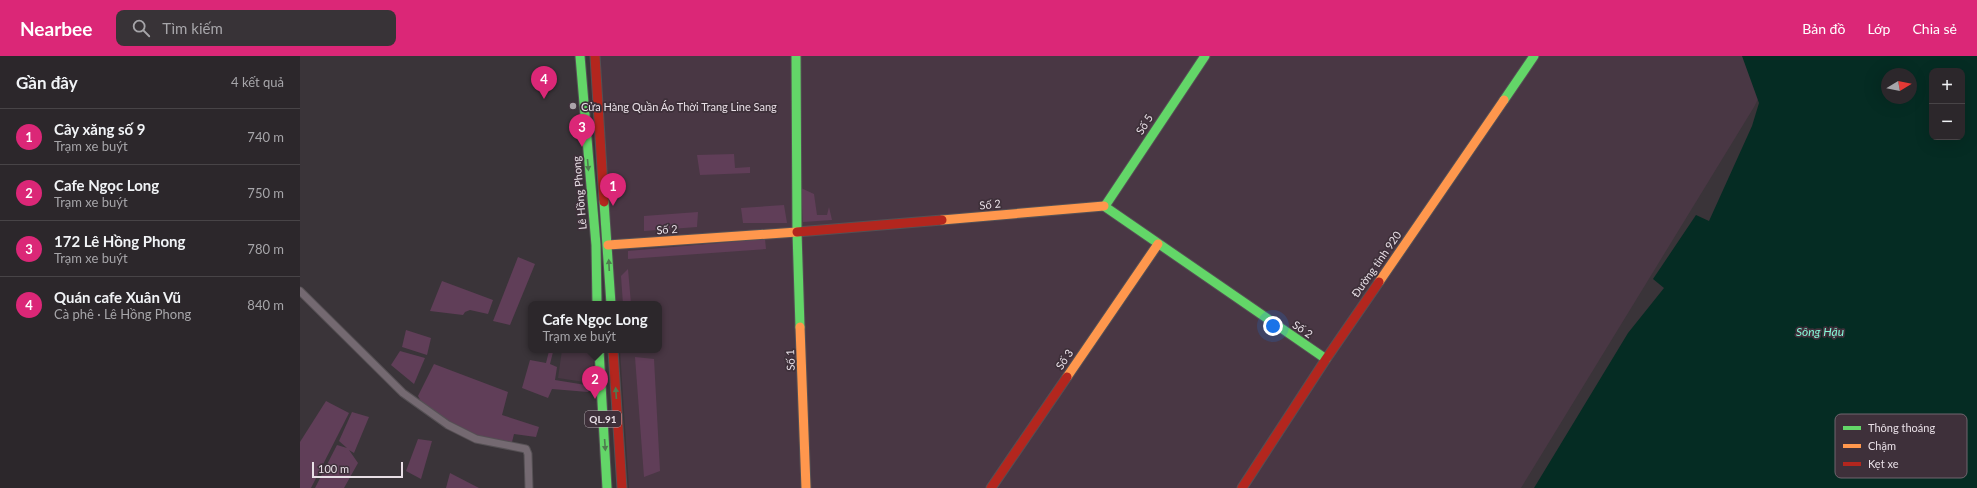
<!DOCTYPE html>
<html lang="vi">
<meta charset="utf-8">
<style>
:root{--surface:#2c272b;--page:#383337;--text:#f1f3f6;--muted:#a6a5a9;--line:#484447;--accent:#db2777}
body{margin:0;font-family:Lato,sans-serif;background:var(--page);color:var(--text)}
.controls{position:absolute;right:12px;top:12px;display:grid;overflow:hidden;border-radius:8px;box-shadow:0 4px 16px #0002}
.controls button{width:36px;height:36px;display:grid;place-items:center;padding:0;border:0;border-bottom:1px solid var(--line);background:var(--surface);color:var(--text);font:20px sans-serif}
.compass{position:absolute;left:1581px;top:12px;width:36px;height:36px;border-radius:50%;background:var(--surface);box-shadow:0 4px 16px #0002;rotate:80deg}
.scale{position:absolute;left:12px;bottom:10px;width:91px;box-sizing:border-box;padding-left:4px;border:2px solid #e8dfe6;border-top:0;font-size:11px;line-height:14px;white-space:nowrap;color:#e8dfe6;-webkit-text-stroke:3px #3e303a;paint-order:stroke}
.you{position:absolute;left:973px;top:270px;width:14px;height:14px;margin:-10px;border:3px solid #fff;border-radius:50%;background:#1a73e8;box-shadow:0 0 0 6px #1a73e833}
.badge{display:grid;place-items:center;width:26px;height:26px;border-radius:50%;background:var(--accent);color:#fff;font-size:13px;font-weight:700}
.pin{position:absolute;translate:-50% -33px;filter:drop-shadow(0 1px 2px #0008)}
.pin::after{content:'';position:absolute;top:21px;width:14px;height:12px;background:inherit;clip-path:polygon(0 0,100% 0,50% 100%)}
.popup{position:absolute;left:228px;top:245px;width:134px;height:52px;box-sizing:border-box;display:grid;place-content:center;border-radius:8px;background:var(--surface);filter:drop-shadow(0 1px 3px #0005);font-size:13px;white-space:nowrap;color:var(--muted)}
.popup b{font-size:15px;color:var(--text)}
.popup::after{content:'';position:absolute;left:50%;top:100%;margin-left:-8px;border:8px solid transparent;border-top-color:var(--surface)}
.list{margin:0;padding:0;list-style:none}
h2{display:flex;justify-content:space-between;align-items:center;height:52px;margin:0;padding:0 16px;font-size:17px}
h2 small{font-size:13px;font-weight:400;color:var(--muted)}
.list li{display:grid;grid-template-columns:26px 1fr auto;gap:12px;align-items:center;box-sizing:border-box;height:56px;padding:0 16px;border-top:1px solid var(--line)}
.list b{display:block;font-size:15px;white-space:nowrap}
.list p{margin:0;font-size:13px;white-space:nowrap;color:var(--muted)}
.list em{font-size:13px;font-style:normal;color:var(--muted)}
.icon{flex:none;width:22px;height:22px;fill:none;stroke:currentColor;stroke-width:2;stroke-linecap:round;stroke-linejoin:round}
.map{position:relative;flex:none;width:1677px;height:432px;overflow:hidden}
header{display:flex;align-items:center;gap:24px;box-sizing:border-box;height:56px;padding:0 20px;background:var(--accent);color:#fff}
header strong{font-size:19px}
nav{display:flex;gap:22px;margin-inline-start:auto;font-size:14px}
.search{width:280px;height:36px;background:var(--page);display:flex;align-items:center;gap:10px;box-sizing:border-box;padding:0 14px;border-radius:8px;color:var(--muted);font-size:15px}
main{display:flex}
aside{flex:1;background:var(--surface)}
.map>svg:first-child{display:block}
</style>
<header>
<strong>Nearbee</strong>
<div class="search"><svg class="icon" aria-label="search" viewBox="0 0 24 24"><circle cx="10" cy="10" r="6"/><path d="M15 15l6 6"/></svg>Tìm kiếm</div>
<nav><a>Bản đồ</a><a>Lớp</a><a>Chia sẻ</a></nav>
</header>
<main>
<aside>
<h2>Gần đây<small>4 kết quả</small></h2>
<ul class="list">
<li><span class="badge">1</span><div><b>Cây xăng số 9</b><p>Trạm xe buýt</p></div><em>740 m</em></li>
<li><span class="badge">2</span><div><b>Cafe Ngọc Long</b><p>Trạm xe buýt</p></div><em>750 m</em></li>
<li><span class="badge">3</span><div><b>172 Lê Hồng Phong</b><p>Trạm xe buýt</p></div><em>780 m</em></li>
<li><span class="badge">4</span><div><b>Quán cafe Xuân Vũ</b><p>Cà phê · Lê Hồng Phong</p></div><em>840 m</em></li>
</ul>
</aside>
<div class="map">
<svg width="1677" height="432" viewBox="0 0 1677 432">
<rect width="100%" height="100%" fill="#3a3439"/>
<g fill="#493744">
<polygon points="300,0 1480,0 1454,51 1221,432 329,432 320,294 359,294 359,248 316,248"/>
<polygon points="262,294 295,296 291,327 258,322"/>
</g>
<g fill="#603e58">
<polygon points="434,98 435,112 450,111 450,117 400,119 397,99"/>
<polygon points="501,132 514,138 517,159 527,159 529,151 532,164 503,166"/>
<polygon points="484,149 487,167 443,167 441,152"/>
<polygon points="398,156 397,171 344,175 344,160"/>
<polygon points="465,183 466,193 328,203 328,195"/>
<polygon points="218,201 235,208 210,269 193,265"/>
<polygon points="328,213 331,248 323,248 321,220"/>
<polygon points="142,225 193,244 188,258 170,254 165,256 163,259 130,255"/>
<polygon points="106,274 131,282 127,299 102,291"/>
<polygon points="100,295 125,302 114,328 91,309"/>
<polygon points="249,295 253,296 250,308 257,311 255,324 292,330 288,336 252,333 248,342 222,332 230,304 246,307"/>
<polygon points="335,301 354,303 360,415 344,421"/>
<polygon points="134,308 208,336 202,359 239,371 236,381 214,378 211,390 161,374 124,351 118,340"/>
<polygon points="26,345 49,357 11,432 0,432 0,386"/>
<polygon points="52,356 69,361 54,397 49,394 58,407 44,432 15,432 37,389 47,392 39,385"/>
<polygon points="118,383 132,385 121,423 106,415"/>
<polygon points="150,417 179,432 146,432"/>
</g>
<path fill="#052c23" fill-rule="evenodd" d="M1442,0H1677V432H1234L1328,277L1364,232L1353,223L1396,159L1409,165L1452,70L1459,47ZM1632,15H1662V81H1632ZM1587,18H1611V42H1587Z"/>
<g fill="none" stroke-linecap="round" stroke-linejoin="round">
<defs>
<polyline id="street" points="0,235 103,337 148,369 176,383 226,393 228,398 229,432"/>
<g id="fast">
<polyline points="280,0 296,189 297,248"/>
<polyline points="496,0 497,176 500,271"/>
<polyline points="1204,44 1234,0"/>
<polyline points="304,146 311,248"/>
<polyline points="804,150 1026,303"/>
<polyline points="805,150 905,0"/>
<polyline points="299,294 307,432"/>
</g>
<g id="slow">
<polyline points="642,164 804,150"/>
<polyline points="308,189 497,176"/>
<polyline points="1079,226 1204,44"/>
<polyline points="500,271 506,432"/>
<polyline points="767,321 858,188"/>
</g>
<g id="jam">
<polyline points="295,0 304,146"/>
<polyline points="497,176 642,164"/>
<polyline points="313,294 322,432"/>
<polyline points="691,432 767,321"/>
<polyline points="942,432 1026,303 1079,226"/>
</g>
</defs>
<use href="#street" stroke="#555054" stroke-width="9"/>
<use href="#fast" stroke="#555054" stroke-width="11"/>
<use href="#slow" stroke="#555054" stroke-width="11"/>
<use href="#jam" stroke="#555054" stroke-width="11"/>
<use href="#street" stroke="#746971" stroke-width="7"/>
<use href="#fast" stroke="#63d668" stroke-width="9"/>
<use href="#slow" stroke="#ff974d" stroke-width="9"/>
<use href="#jam" stroke="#b3261e" stroke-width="9"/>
</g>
<defs><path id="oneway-solid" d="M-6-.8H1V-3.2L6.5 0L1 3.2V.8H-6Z"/></defs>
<g fill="#4f7b4f">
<use href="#oneway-solid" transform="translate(288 109) rotate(85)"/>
<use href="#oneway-solid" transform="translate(309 209) rotate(-93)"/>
<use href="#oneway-solid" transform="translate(316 337) rotate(-94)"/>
<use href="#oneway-solid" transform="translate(305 389) rotate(86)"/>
</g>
<circle fill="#aba3a9" stroke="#3e303a" stroke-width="1.5" cx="273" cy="50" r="4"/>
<g text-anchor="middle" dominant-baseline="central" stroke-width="3.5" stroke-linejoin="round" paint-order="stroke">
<rect fill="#3e303a" stroke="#b5aab2" stroke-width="1" x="285" y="355" width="36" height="16" rx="3"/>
<g font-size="10" font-weight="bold" fill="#e8dfe6">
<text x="303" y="363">QL.91</text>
</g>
<g font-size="11" fill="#e8dfe6" stroke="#3e303a" text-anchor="start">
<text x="281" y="50">Cửa Hàng Quần Áo Thời Trang Line Sang</text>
</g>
<g font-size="11" fill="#e8dfe6" stroke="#3e303a">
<text transform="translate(844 68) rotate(-57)">Số 5</text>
<text transform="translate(279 137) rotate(-95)">Lê Hồng Phong</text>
<text transform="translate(690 148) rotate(-5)">Số 2</text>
<text transform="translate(367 173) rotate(-4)">Số 2</text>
<text transform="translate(1076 208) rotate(-55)">Đường tỉnh 920</text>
<text transform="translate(1003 273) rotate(34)">Số 2</text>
<text transform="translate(764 303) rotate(-56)">Số 3</text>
<text transform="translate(490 304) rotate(-92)">Số 1</text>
</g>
<g font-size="12" font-style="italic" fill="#85f6d7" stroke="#3e303a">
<text x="1520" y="275">Sông Hậu</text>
</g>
</g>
<rect x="1535" y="358" width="132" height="64" rx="6" fill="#3e303a" stroke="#71656e" stroke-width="1"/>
<rect x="1543" y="370" width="18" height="4" fill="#63d668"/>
<rect x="1543" y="388" width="18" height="4" fill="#ff974d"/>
<rect x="1543" y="406" width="18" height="4" fill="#b3261e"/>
<g font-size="11" fill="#e8dfe6">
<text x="1568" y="376">Thông thoáng</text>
<text x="1568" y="394">Chậm</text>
<text x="1568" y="412">Kẹt xe</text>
</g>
</svg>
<div class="controls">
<button>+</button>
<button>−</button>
</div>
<svg class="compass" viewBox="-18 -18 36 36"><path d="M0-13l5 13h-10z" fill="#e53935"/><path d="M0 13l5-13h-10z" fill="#a6a5a9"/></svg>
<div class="scale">100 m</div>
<div class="you"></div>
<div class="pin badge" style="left:313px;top:150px">1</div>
<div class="pin badge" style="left:295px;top:343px">2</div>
<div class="popup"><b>Cafe Ngọc Long</b>Trạm xe buýt</div>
<div class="pin badge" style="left:282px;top:91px">3</div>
<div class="pin badge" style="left:244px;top:43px">4</div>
</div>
</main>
